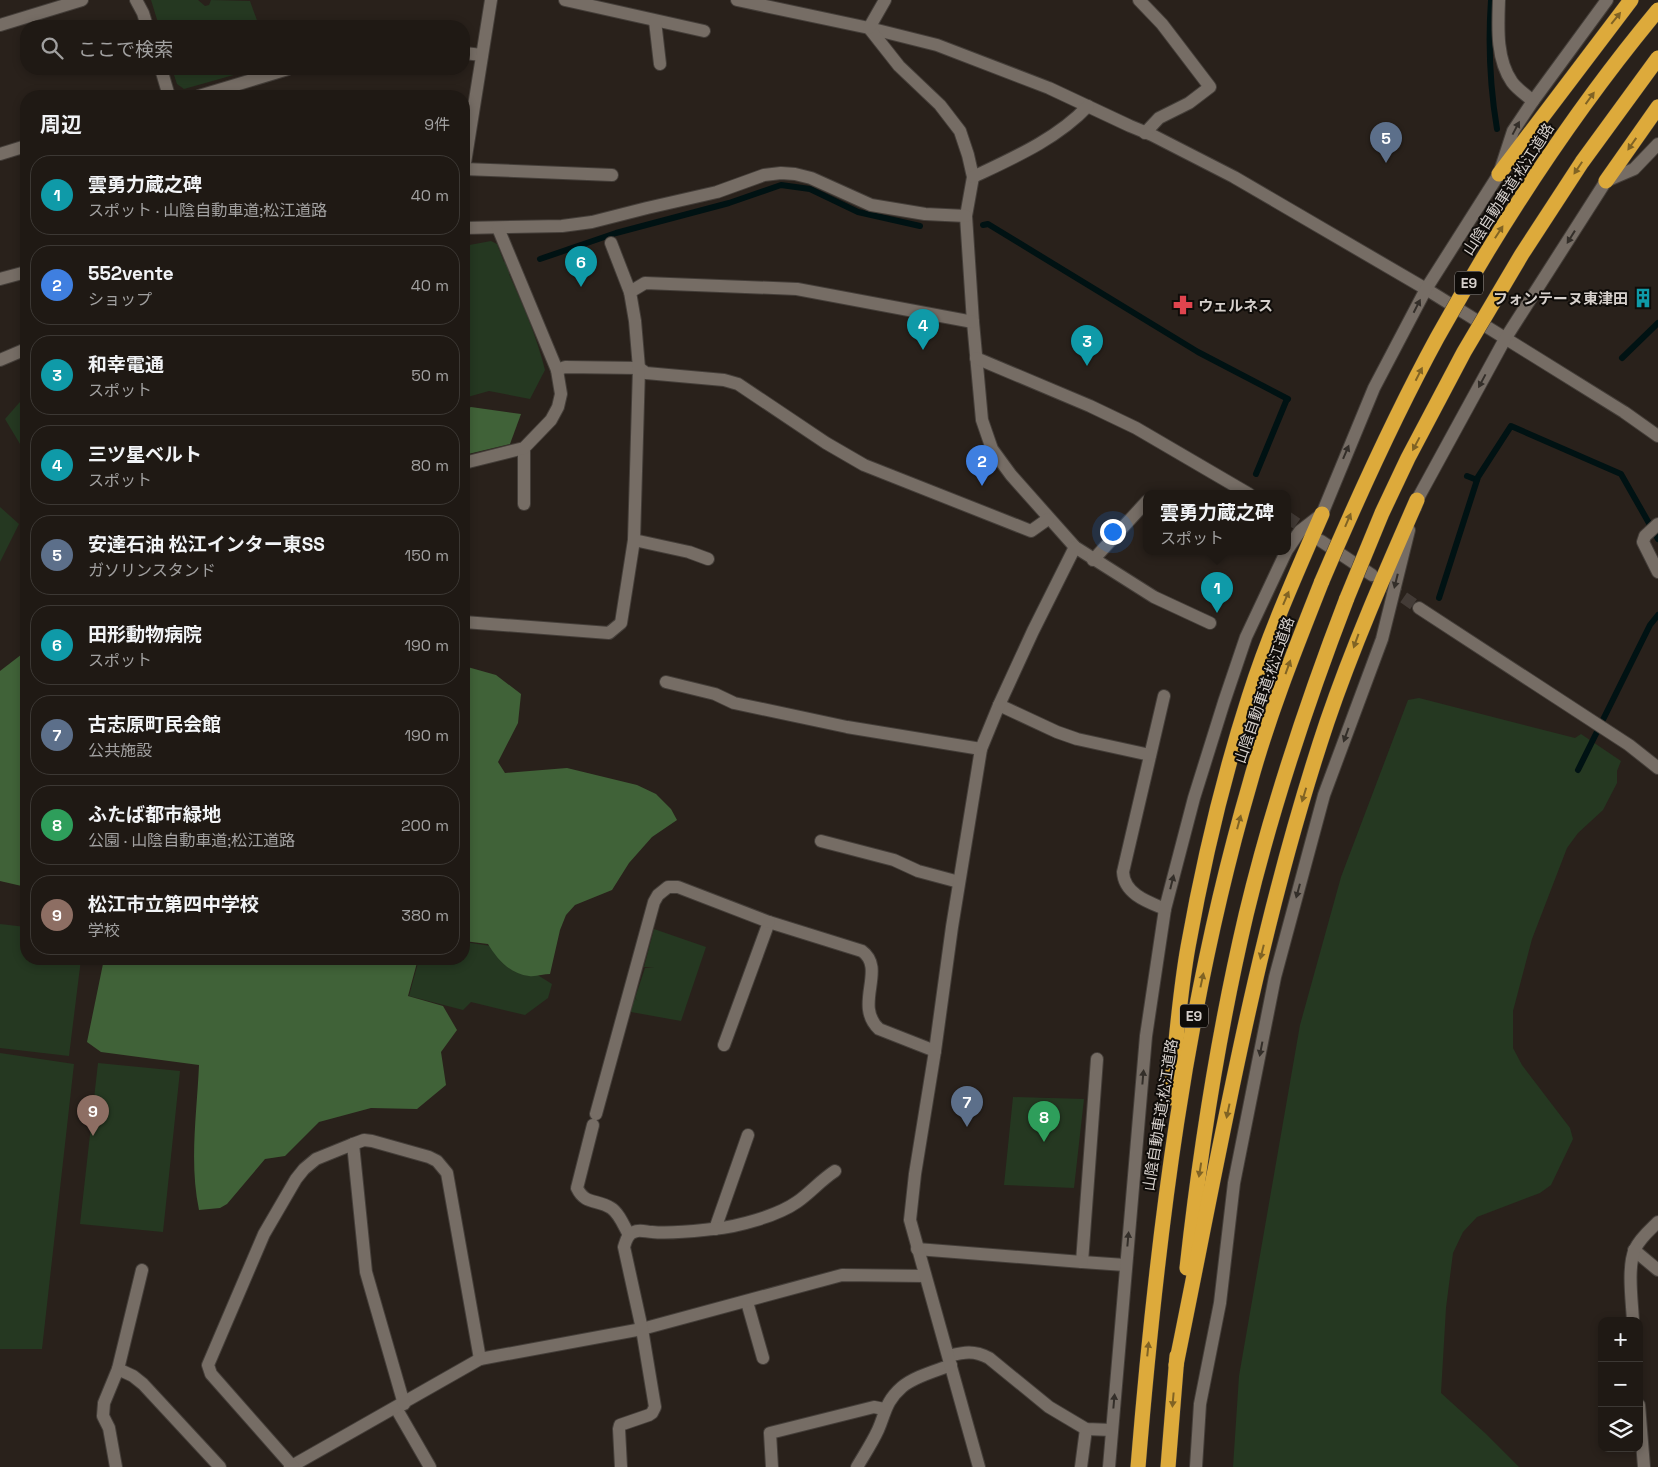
<!DOCTYPE html>
<html lang="ja">
<meta charset="utf-8">
<style>
:root{--surface:#1f1914;--page:#27221d;--text:#f1f3f6;--muted:#a1a0a0;--line:#3c3834;--accent:#72c1f5}
body{margin:0;font-family:"Space Grotesk","Noto Sans JP",sans-serif;background:var(--page);color:var(--text)}
.controls{position:absolute;right:15px;bottom:15px;display:grid;overflow:hidden;border-radius:10px;box-shadow:0 2px 8px #0003}
.controls button{width:45px;height:45px;display:grid;place-items:center;padding:0;border:0;border-bottom:1px solid var(--line);background:var(--surface);color:var(--text);font:25px sans-serif}
.you{position:absolute;left:1112px;top:531px;width:18px;height:18px;margin:-12px;border:4px solid #fff;border-radius:50%;background:#1a73e8;box-shadow:0 0 0 8px #1a73e833}
.badge{display:grid;place-items:center;width:32px;height:32px;border-radius:50%;background:var(--accent);color:#fff;font-size:16px;font-weight:700}
.pin{position:absolute;translate:-50% -41px;filter:drop-shadow(0 1px 2px #0008)}
.pin::after{content:'';position:absolute;top:26px;width:18px;height:15px;background:inherit;clip-path:polygon(0 0,100% 0,50% 100%)}
.popup{position:absolute;left:1143px;top:490px;width:148px;height:65px;box-sizing:border-box;display:grid;place-content:center;border-radius:10px;background:var(--surface);filter:drop-shadow(0 1px 4px #0005);font-size:16px;white-space:nowrap;color:var(--muted)}
.popup b{font-size:19px;color:var(--text)}
.popup::after{content:'';position:absolute;left:50%;top:100%;margin-left:-10px;border:10px solid transparent;border-top-color:var(--surface)}
.list{margin:0;padding:0;list-style:none}
h2{display:flex;justify-content:space-between;align-items:center;height:65px;margin:0;padding:0 20px;font-size:21px}
h2 small{font-size:16px;font-weight:400;color:var(--muted)}
.list li{display:grid;grid-template-columns:32px 1fr auto;gap:15px;align-items:center;box-sizing:border-box;height:80px;margin:0 10px 10px;padding:0 10px;border:1px solid var(--line);border-radius:20px}
.list b{display:block;font-size:19px;white-space:nowrap}
.list p{margin:0;font-size:16px;white-space:nowrap;color:var(--muted)}
.list em{font-size:16px;font-style:normal;color:var(--muted)}
.icon{flex:none;width:28px;height:28px;fill:none;stroke:currentColor;stroke-width:2;stroke-linecap:round;stroke-linejoin:round}
.map{position:relative;flex:none;width:1658px;height:1467px;overflow:hidden}
.search{position:absolute;background:var(--surface);box-shadow:0 2px 8px #0003;left:20px;top:20px;width:450px;height:55px;display:flex;align-items:center;gap:12px;box-sizing:border-box;padding:0 18px;border-radius:20px;color:var(--muted);font-size:19px}
.panel{position:absolute;background:var(--surface);box-shadow:0 2px 8px #0003;left:20px;top:90px;width:450px;height:875px;border-radius:20px}
.map>svg:first-child{display:block}
</style>
<div class="map">
<svg width="1658" height="1467" viewBox="0 0 1658 1467">
<rect width="100%" height="100%" fill="#29211b"/>
<g fill="#253821">
<polygon points="151,0 198,0 205,6 209,5 211,0 250,1 259,26 159,26"/>
<polygon points="172,69 255,69 184,89 177,84"/>
<path d="M491,241L497,244L504,262L507,261L512,272L509,274C523,305 537,337 545,370L530,399L489,391L464,398V246Z"/>
<polygon points="26,395 26,454 5,419"/>
<polygon points="0,507 19,524 0,562"/>
<polygon points="1419,698 1575,738 1581,734 1621,761 1617,771 1617,783 1603,810 1578,833 1567,848 1532,939 1513,1011 1513,1048 1522,1065 1570,1128 1573,1139 1551,1185 1540,1193 1477,1217 1463,1232 1453,1253 1446,1308 1441,1393 1485,1433 1519,1467 1233,1467 1239,1376 1300,1025 1341,877 1408,700"/>
<polygon points="0,924 26,927 26,959 81,959 69,1056 0,1048"/>
<polygon points="654,929 706,947 681,1021 631,1012 634,998 638,1001 635,998 645,968 654,967 644,967"/>
<polygon points="464,942 491,946 552,984 548,998 525,1015 471,1002 463,1010 409,996 419,959 464,959"/>
<polygon points="0,1053 74,1064 42,1349 0,1349"/>
<polygon points="98,1063 180,1071 163,1232 80,1224"/>
<polygon points="1013,1097 1084,1099 1074,1188 1004,1185"/>
</g>
<g fill="#406238">
<polygon points="471,407 521,414 510,444 464,455 464,410"/>
<polygon points="26,651 26,887 0,881 0,671"/>
<path d="M464,666L496,675L521,694L518,723L498,762L505,773L567,768L637,785L656,794L671,809L677,820L652,837L629,863L612,890L575,905L566,915L560,930L550,974C544,974 535,977 529,976C510,974 497,959 488,944L464,941Z"/>
<path d="M104,959H418L408,996L443,1006L457,1030L441,1052L446,1085L417,1109L371,1108L319,1122L285,1156L265,1159L227,1204L220,1208L199,1210C189,1163 197,1112 199,1065L101,1052L87,1042Z"/>
</g>
<g fill="none" stroke-linecap="round" stroke-linejoin="round">
<g stroke="#001213" stroke-width="6">
<path d="M1491,0C1488,43 1490,87 1497,129"/>
<polyline points="983,225 988,224 1198,352 1288,399"/>
<polyline points="540,259 616,233 729,203 781,185 810,189 858,212 920,226"/>
<polyline points="1622,358 1658,323"/>
<polyline points="1256,474 1287,399"/>
<polyline points="1467,476 1477,480"/>
<polyline points="1439,598 1478,477 1511,426 1621,474 1658,539"/>
<polyline points="1578,770 1650,625 1658,615"/>
</g>
<g stroke="#433b36" stroke-width="12" stroke-dasharray="12 6" stroke-linecap="butt">
<polyline points="1287,517 1312,534"/>
<polyline points="1374,577 1419,608"/>
</g>
<defs>
<g id="minor">
<polyline points="136,0 143,13 147,26"/>
<polyline points="565,0 704,31"/>
<polyline points="737,0 869,28 937,45 1049,88 1130,126 1152,135 1234,177 1426,289 1624,412 1658,436"/>
<polyline points="1139,0 1162,24 1210,87 1189,103 1159,118 1145,133"/>
<path d="M1499,0C1498,27 1496,59 1512,82C1517,89 1526,95 1533,101"/>
<polyline points="655,21 660,64"/>
<polyline points="0,25 82,0"/>
<polyline points="869,28 899,66 940,105 960,131 968,155 973,177 966,216 973,322 982,420 992,449 1011,475 1075,547 1154,597 1210,623"/>
<polyline points="869,28 885,0"/>
<polyline points="464,53 482,55"/>
<polyline points="161,69 169,96"/>
<polyline points="199,96 288,69"/>
<polyline points="0,154 26,146"/>
<polyline points="464,169 491,0"/>
<polyline points="464,169 612,175"/>
<path d="M973,177C1013,158 1057,139 1088,106"/>
<polyline points="464,228 562,226 592,222 647,208 717,192 764,175 781,173 795,174 811,178 871,205 925,214 966,216"/>
<polyline points="611,243 630,292"/>
<polyline points="0,279 26,272"/>
<polyline points="976,358 1090,406 1136,428 1249,494"/>
<polyline points="0,360 26,349"/>
<polyline points="557,370 565,367 639,368 646,373 724,380 738,384 826,443 864,465 1031,531 1048,519"/>
<polyline points="524,448 524,504"/>
<polyline points="464,463 524,448 551,420 558,407 561,394 557,370 498,228"/>
<polyline points="1415,508 1417,500 1505,339 1606,181 1634,169 1658,144"/>
<polyline points="1658,524 1645,536 1643,542 1658,572"/>
<polyline points="634,540 689,552 708,559"/>
<polyline points="1321,541 1372,575"/>
<polyline points="1287,550 1300,531 1322,514 1374,388 1426,289 1499,174 1513,131 1533,101 1607,0"/>
<polyline points="1093,560 1147,501"/>
<polyline points="1419,608 1629,745 1658,768"/>
<polyline points="464,622 609,633 621,623 634,540 639,368 635,321 630,292 645,283 797,289 973,322"/>
<polyline points="666,682 715,694 734,703 847,727 981,749"/>
<path d="M1164,696L1123,872C1124,894 1148,902 1165,909"/>
<polyline points="999,705 1057,732 1077,739 1150,755"/>
<polyline points="821,841 894,860 918,871 959,882"/>
<path d="M724,1045L769,922L862,951C887,969 853,1005 879,1029L935,1051"/>
<polyline points="1097,1059 1082,1262 1125,1265"/>
<polyline points="596,1114 654,902 658,895 668,887 678,887 769,922"/>
<path d="M593,1125L577,1188C585,1205 597,1199 611,1208C619,1213 624,1226 629,1235"/>
<polyline points="353,1144 364,1140 372,1141 429,1157 437,1161 447,1173 480,1359"/>
<polyline points="715,1229 748,1135"/>
<polyline points="917,1249 1082,1262"/>
<polyline points="1634,1250 1658,1270"/>
<polyline points="747,1302 763,1358"/>
<path d="M1633,1321C1632,1301 1627,1267 1635,1249C1640,1238 1650,1230 1658,1222"/>
<path d="M949,1356C964,1352 974,1350 989,1358L1049,1407L1086,1429L1112,1430"/>
<polyline points="118,1369 142,1270"/>
<polyline points="1639,1405 1644,1467"/>
<polyline points="396,1408 430,1467"/>
<polyline points="116,1467 109,1428 103,1416 104,1403 118,1369 133,1376 143,1384 220,1467"/>
<polyline points="290,1467 480,1359 642,1329 842,1275 925,1276"/>
<polyline points="293,1467 211,1374 208,1365 264,1234 296,1179 304,1169 316,1159 353,1144 366,1272 404,1404"/>
<path d="M621,1467L619,1429L620,1425L649,1415L652,1413L655,1407L642,1329L624,1247C626,1241 627,1234 634,1232C639,1229 647,1232 652,1232C672,1234 694,1231 713,1229C737,1227 777,1216 797,1202C810,1193 821,1180 835,1171"/>
<polyline points="772,1467 770,1433 874,1407 884,1409"/>
<path d="M857,1467C864,1455 872,1443 878,1430C886,1412 885,1402 902,1387C915,1376 936,1371 951,1365"/>
<polyline points="979,1467 910,1220 915,1174 935,1051 952,927 981,749 999,705 1033,631 1075,547"/>
<polyline points="1081,1467 1086,1429"/>
<polyline points="1109,1467 1146,1036 1165,909 1194,798 1224,702 1246,637 1286,552"/>
<polyline points="1196,1467 1200,1404 1220,1303 1234,1183 1275,977 1324,795 1382,639 1409,530"/>
</g>
<g id="highway">
<polyline points="1499,174 1631,0"/>
<polyline points="1606,181 1658,107"/>
<path d="M1170,1098C1176,1048 1179,997 1188,947C1203,863 1223,778 1249,697C1269,634 1296,574 1322,514"/>
<path d="M1187,1268C1200,1151 1219,1030 1246,915C1272,807 1307,702 1347,598"/>
<path d="M1176,1365C1220,1150 1257,931 1327,722C1353,646 1385,573 1417,500"/>
<path d="M1138,1467C1157,1236 1185,1006 1250,783C1269,714 1296,647 1322,581"/>
<polyline points="1168,1467 1177,1356"/>
</g>
</defs>
<use href="#minor" stroke="#443e39" stroke-width="14"/>
<use href="#highway" stroke="#443e39" stroke-width="16"/>
<use href="#minor" stroke="#766d65" stroke-width="12"/>
<use href="#highway" stroke="#ddaa3b" stroke-width="15"/>
<defs>
<g id="highway-bridge">
<path d="M1322,581C1357,499 1394,417 1437,338C1501,223 1574,111 1658,10"/>
<polyline points="1347,598 1382,513 1408,458 1464,352 1522,254 1582,162 1658,58"/>
</g>
</defs>
<use href="#highway-bridge" stroke="#443e39" stroke-width="16" stroke-linecap="butt"/>
<use href="#highway-bridge" stroke="#ddaa3b" stroke-width="15"/>
</g>
<defs><path id="oneway-solid" d="M-6-.8H1V-3.2L6.5 0L1 3.2V.8H-6Z" transform="scale(1.25)"/></defs>
<g fill="#806324">
<use href="#oneway-solid" transform="translate(1616 18) rotate(-51)"/>
<use href="#oneway-solid" transform="translate(1590 98) rotate(-54)"/>
<use href="#oneway-solid" transform="translate(1632 144) rotate(125)"/>
<use href="#oneway-solid" transform="translate(1578 168) rotate(124)"/>
<use href="#oneway-solid" transform="translate(1499 232) rotate(-57)"/>
<use href="#oneway-solid" transform="translate(1419 374) rotate(-63)"/>
<use href="#oneway-solid" transform="translate(1416 444) rotate(118)"/>
<use href="#oneway-solid" transform="translate(1348 520) rotate(-67)"/>
<use href="#oneway-solid" transform="translate(1286 598) rotate(-67)"/>
<use href="#oneway-solid" transform="translate(1356 641) rotate(110)"/>
<use href="#oneway-solid" transform="translate(1288 667) rotate(-70)"/>
<use href="#oneway-solid" transform="translate(1304 795) rotate(107)"/>
<use href="#oneway-solid" transform="translate(1239 822) rotate(-75)"/>
<use href="#oneway-solid" transform="translate(1262 952) rotate(104)"/>
<use href="#oneway-solid" transform="translate(1202 980) rotate(-78)"/>
<use href="#oneway-solid" transform="translate(1228 1111) rotate(102)"/>
<use href="#oneway-solid" transform="translate(1200 1170) rotate(99)"/>
<use href="#oneway-solid" transform="translate(1148 1349) rotate(-84)"/>
<use href="#oneway-solid" transform="translate(1173 1400) rotate(95)"/>
</g>
<g fill="#332e29">
<use href="#oneway-solid" transform="translate(1516 128) rotate(-62)"/>
<use href="#oneway-solid" transform="translate(1571 237) rotate(122)"/>
<use href="#oneway-solid" transform="translate(1417 306) rotate(-63)"/>
<use href="#oneway-solid" transform="translate(1482 381) rotate(118)"/>
<use href="#oneway-solid" transform="translate(1346 452) rotate(-67)"/>
<use href="#oneway-solid" transform="translate(1396 581) rotate(104)"/>
<use href="#oneway-solid" transform="translate(1346 735) rotate(110)"/>
<use href="#oneway-solid" transform="translate(1172 882) rotate(-76)"/>
<use href="#oneway-solid" transform="translate(1298 891) rotate(105)"/>
<use href="#oneway-solid" transform="translate(1261 1049) rotate(101)"/>
<use href="#oneway-solid" transform="translate(1143 1077) rotate(-85)"/>
<use href="#oneway-solid" transform="translate(1128 1239) rotate(-85)"/>
<use href="#oneway-solid" transform="translate(1114 1401) rotate(-85)"/>
</g>
<defs>
<symbol id="building-bare" viewBox="-9 -9 18 18"><path d="M-4-6H4V6H1V3H-1V6H-4ZM-2.5-4.3h1.7v1.8h-1.7ZM.8-4.3h1.7v1.8H.8ZM-2.5-1h1.7V.8h-1.7ZM.8-1h1.7V.8H.8Z" fill="#0f9aa8" stroke="#0f0c09" stroke-width="2.5" paint-order="stroke"/></symbol>
<symbol id="pharmacy-bare" viewBox="-9 -9 18 18"><path d="M-2-6h4v4h4v4h-4v4h-4v-4h-4v-4h4Z" fill="#e0444e" stroke="#0f0c09" stroke-width="2.5" paint-order="stroke"/></symbol>
</defs>
<g fill-rule="evenodd">
<use href="#building-bare" x="1629" y="284" width="28" height="28"/>
<use href="#pharmacy-bare" x="1169" y="291" width="28" height="28"/>
</g>
<g text-anchor="middle" dominant-baseline="central" stroke-width="4" stroke-linejoin="round" paint-order="stroke">
<g fill="#0f0c09" stroke="#9a9592" stroke-width="1">
<rect x="1455" y="271.5" width="28" height="23" rx="4"/>
<rect x="1180" y="1004.5" width="28" height="23" rx="4"/>
</g>
<g font-size="14" font-weight="bold" fill="#d6d0cc">
<text x="1469" y="283">E9</text>
<text x="1194" y="1016">E9</text>
</g>
<g font-size="15" fill="#d6d0cc" stroke="#0f0c09">
<text transform="translate(1508 189) rotate(-57)">山陰自動車道;松江道路</text>
<text transform="translate(1264 690) rotate(-71)">山陰自動車道;松江道路</text>
<text transform="translate(1160 1115) rotate(-81)">山陰自動車道;松江道路</text>
</g>
<g font-size="15" font-weight="bold" fill="#d6d0cc" stroke="#0f0c09" text-anchor="end">
<text x="1628" y="298">フォンテーヌ東津田</text>
<text x="1198" y="305" text-anchor="start">ウェルネス</text>
</g>
</g>
</svg>
<div class="controls">
<button>+</button>
<button>−</button>
<button><svg class="icon" aria-label="layers" viewBox="0 0 24 24"><path d="M12 4l9 5-9 5-9-5zM3 14l9 5 9-5"/></svg></button>
</div>
<div class="you"></div>
<div class="pin badge" style="left:1217px;top:613px;background:#0f9aa8">1</div>
<div class="popup"><b>雲勇力蔵之碑</b>スポット</div>
<div class="pin badge" style="left:982px;top:486px;background:#3f7fe0">2</div>
<div class="pin badge" style="left:1087px;top:366px;background:#0f9aa8">3</div>
<div class="pin badge" style="left:923px;top:350px;background:#0f9aa8">4</div>
<div class="pin badge" style="left:1386px;top:163px;background:#5c6f8a">5</div>
<div class="pin badge" style="left:581px;top:287px;background:#0f9aa8">6</div>
<div class="pin badge" style="left:967px;top:1127px;background:#5c6f8a">7</div>
<div class="pin badge" style="left:1044px;top:1142px;background:#2e9e5b">8</div>
<div class="pin badge" style="left:93px;top:1136px;background:#8d6e63">9</div>
<div class="search"><svg class="icon" aria-label="search" viewBox="0 0 24 24"><circle cx="10" cy="10" r="6"/><path d="M15 15l6 6"/></svg>ここで検索</div>
<section class="panel">
<h2>周辺<small>9件</small></h2>
<ul class="list">
<li><span class="badge" style="background:#0f9aa8">1</span><div><b>雲勇力蔵之碑</b><p>スポット · 山陰自動車道;松江道路</p></div><em>40 m</em></li>
<li><span class="badge" style="background:#3f7fe0">2</span><div><b>552vente</b><p>ショップ</p></div><em>40 m</em></li>
<li><span class="badge" style="background:#0f9aa8">3</span><div><b>和幸電通</b><p>スポット</p></div><em>50 m</em></li>
<li><span class="badge" style="background:#0f9aa8">4</span><div><b>三ツ星ベルト</b><p>スポット</p></div><em>80 m</em></li>
<li><span class="badge" style="background:#5c6f8a">5</span><div><b>安達石油 松江インター東SS</b><p>ガソリンスタンド</p></div><em>150 m</em></li>
<li><span class="badge" style="background:#0f9aa8">6</span><div><b>田形動物病院</b><p>スポット</p></div><em>190 m</em></li>
<li><span class="badge" style="background:#5c6f8a">7</span><div><b>古志原町民会館</b><p>公共施設</p></div><em>190 m</em></li>
<li><span class="badge" style="background:#2e9e5b">8</span><div><b>ふたば都市緑地</b><p>公園 · 山陰自動車道;松江道路</p></div><em>200 m</em></li>
<li><span class="badge" style="background:#8d6e63">9</span><div><b>松江市立第四中学校</b><p>学校</p></div><em>380 m</em></li>
</ul>
</section>
</div>
